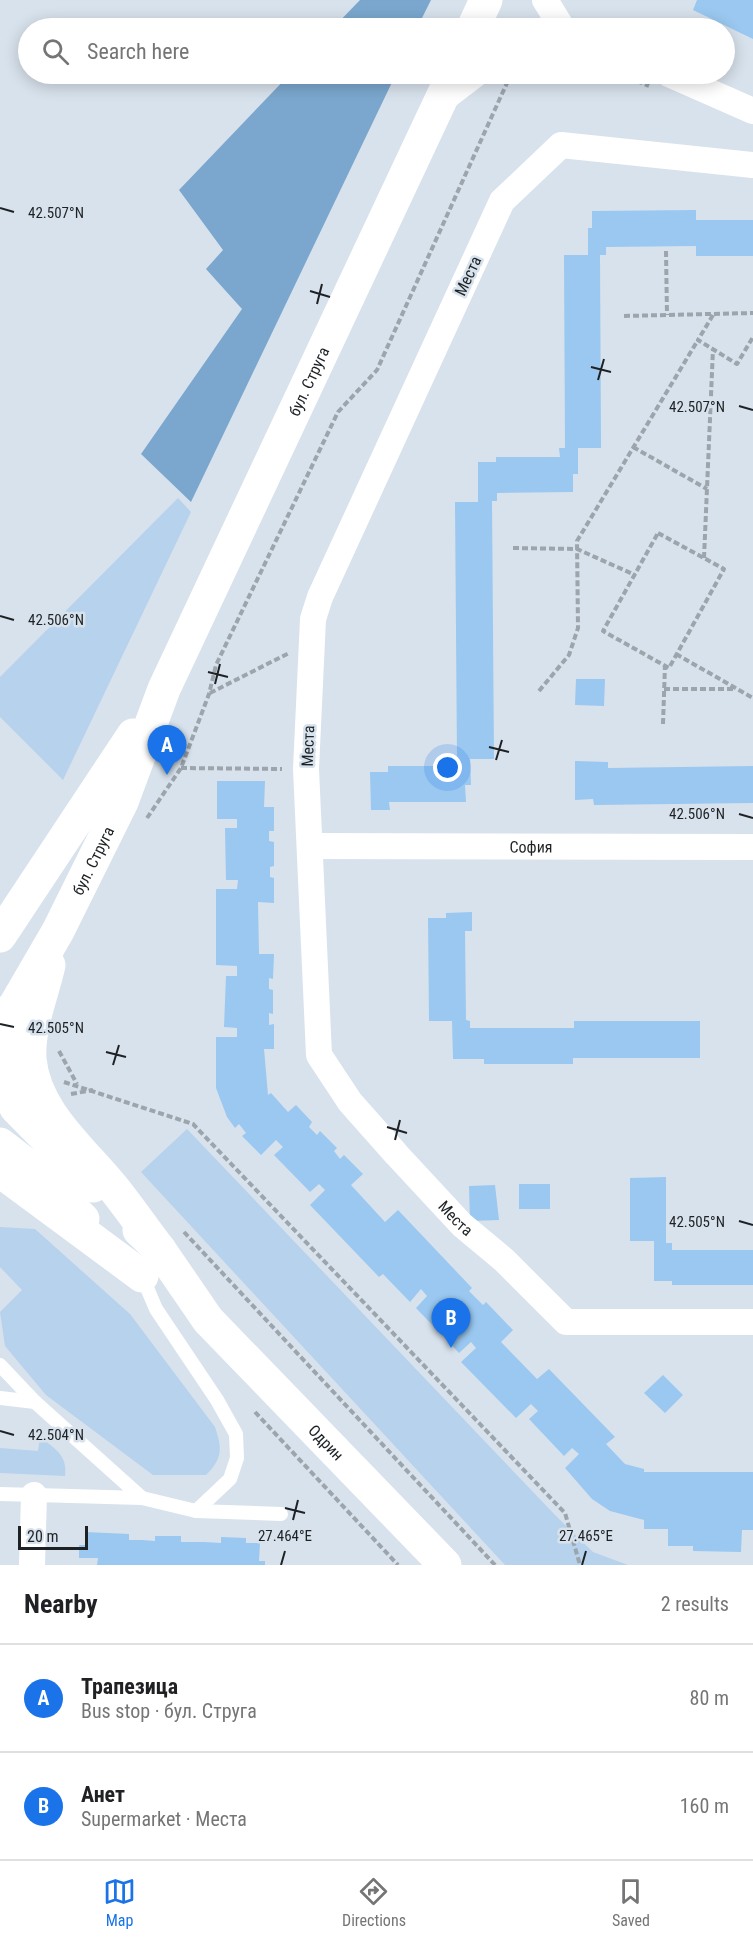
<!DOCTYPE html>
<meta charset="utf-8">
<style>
:root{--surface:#fff;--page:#f6f6f6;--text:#202124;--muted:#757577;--line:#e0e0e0;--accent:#1a73e8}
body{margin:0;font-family:"Roboto Condensed",sans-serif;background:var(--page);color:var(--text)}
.scale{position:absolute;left:18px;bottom:15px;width:70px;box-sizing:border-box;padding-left:6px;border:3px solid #1e2225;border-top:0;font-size:16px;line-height:21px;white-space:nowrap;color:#1e2225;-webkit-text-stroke:4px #d8e2ec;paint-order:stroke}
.you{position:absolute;left:448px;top:768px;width:21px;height:21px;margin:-15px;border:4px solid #fff;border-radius:50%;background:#1a73e8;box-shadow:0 0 0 9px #1a73e833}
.badge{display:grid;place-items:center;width:39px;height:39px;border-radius:50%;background:var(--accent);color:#fff;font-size:20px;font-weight:700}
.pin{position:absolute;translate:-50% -50px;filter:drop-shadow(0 2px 3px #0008)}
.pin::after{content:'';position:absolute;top:32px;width:21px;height:18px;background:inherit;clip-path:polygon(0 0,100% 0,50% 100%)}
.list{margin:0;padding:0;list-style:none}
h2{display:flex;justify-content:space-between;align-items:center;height:78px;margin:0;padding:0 24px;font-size:26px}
h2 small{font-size:20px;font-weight:400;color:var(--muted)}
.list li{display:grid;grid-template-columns:39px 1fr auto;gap:18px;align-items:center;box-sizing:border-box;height:108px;padding:0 24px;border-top:2px solid var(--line)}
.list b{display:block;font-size:22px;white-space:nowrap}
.list p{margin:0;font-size:20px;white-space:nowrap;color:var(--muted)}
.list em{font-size:20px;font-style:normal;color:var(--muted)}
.icon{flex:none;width:33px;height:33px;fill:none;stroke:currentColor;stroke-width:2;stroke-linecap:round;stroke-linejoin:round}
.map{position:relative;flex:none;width:753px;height:1565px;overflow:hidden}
.search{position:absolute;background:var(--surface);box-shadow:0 3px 15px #0003;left:18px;right:18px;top:18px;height:66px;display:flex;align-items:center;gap:15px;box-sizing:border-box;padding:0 21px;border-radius:33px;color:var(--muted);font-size:22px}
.sheet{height:294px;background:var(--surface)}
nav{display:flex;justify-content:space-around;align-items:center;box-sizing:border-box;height:84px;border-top:2px solid var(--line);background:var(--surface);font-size:16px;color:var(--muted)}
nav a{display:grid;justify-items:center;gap:3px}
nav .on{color:var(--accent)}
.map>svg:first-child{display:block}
</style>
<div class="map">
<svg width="753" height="1565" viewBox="0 0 753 1565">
<rect width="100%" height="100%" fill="#d8e2ec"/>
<g fill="#b6d2ec">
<polygon points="178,498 191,512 63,780 0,717 0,677"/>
<polygon points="187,1129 556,1516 593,1552 628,1565 505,1565 141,1172"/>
<path d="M0,1227L35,1229L130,1314L215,1427C222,1448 223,1458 206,1475H153L46,1395L5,1346L0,1312L22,1290L0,1267Z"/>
<path d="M40,1437C54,1448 68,1455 65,1476L0,1473V1448L38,1451Z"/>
</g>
<g fill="#7ba7ce">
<polygon points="360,0 431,0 417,28 333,28"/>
<polygon points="290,74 396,74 191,502 141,454 242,309 206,269 223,250 179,190"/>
</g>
<g fill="#9ac8f0">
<polygon points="697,0 753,0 753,39 693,10"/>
<polygon points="696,210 696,220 753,220 753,256 696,256 696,246 606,247 606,255 600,255 601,448 578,448 578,474 573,474 573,492 497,493 497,501 492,501 494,759 470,759 471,785 465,785 466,802 389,802 390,810 371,810 370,772 388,772 388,766 453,766 453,759 457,759 455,502 478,502 478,462 496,462 496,457 560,457 559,448 565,448 564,255 588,255 588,228 592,228 592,211"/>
<polygon points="576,679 605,679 604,706 575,705"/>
<polygon points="575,761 608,762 608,768 753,766 753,803 594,805 593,799 575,800"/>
<polygon points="217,781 265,781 264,807 274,807 274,831 269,831 269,841 274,842 274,866 270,867 270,877 274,878 274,903 258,902 259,954 274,954 273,979 269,978 269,989 273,990 273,1014 269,1013 269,1025 274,1024 274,1049 264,1049 268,1095 271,1093 288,1112 296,1105 312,1122 309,1127 317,1135 320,1131 337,1148 334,1151 340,1159 344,1155 363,1174 351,1185 385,1222 398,1210 472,1288 469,1291 483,1305 486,1302 513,1330 501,1342 537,1379 549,1369 615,1437 606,1444 625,1464 644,1469 644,1472 753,1472 753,1530 742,1530 741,1552 693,1551 693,1546 668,1546 668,1529 644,1529 644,1520 610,1511 592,1499 565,1468 579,1454 572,1448 564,1456 529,1419 538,1411 531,1404 516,1418 461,1362 476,1348 471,1342 459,1353 416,1308 427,1296 421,1289 410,1302 383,1274 379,1277 310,1205 325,1190 319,1184 310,1192 274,1155 283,1147 276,1140 261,1155 242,1136 246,1133 239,1124 235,1128 227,1117 216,1088 216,1037 237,1037 237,1028 224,1027 226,976 237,976 237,966 216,965 216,889 237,889 238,880 226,880 225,828 237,828 237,819 217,819"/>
<polygon points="472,912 472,931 465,931 466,1020 470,1021 470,1028 574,1028 574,1021 700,1021 700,1058 573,1058 573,1064 484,1064 484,1059 453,1059 452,1021 429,1021 428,918 446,918 446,913"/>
<polygon points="666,1177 666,1243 672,1243 672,1250 753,1250 753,1285 672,1285 672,1281 654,1281 654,1241 630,1241 630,1178"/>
<rect x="519" y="1184" width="31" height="25"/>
<polygon points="495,1185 499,1220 470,1221 469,1186"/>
<polygon points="663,1375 683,1395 665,1413 644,1393"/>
<polygon points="85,1532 129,1534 129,1540 142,1540 155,1541 155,1536 181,1536 181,1542 204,1542 221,1543 221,1537 246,1538 246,1543 260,1543 259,1561 265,1561 265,1565 97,1565 98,1558 79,1558 79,1545 85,1545"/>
</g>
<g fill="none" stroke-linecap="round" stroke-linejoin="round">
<g stroke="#9ca4ac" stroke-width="4" stroke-dasharray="6 3" stroke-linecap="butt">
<polyline points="620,74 649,86"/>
<polyline points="666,251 667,315"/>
<polyline points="713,315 698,340 737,364 753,337"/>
<polyline points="624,316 753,313"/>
<polyline points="633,447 707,489"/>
<polygon points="658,533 724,569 669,668 603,631"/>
<polyline points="513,548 577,549 635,575"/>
<polyline points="704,558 713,349"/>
<polyline points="676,654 753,698"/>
<polyline points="664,689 735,689"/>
<polyline points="539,691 569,655 578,628 577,541 698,340"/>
<polyline points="210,693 289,653"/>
<polyline points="663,724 665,665"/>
<polyline points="181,768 282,769"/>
<polyline points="147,818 181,768 209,694 216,665 338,412 377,370 511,74"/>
<polyline points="59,1051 77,1084"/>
<polyline points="64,1082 193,1124 565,1513 580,1565"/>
<polyline points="71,1094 93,1090"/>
<polyline points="184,1232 495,1565"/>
<polyline points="255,1412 398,1565"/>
</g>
<g stroke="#fff" stroke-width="14">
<polyline points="142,1276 156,1309 217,1400 236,1434 237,1458 230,1479 196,1511"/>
<polyline points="0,1365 35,1402 142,1498"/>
<polyline points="0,1398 35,1402"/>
<polyline points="0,1494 142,1498 196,1511 281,1514"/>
</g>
<g stroke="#fff" stroke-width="26">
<polyline points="545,0 561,26"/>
<polyline points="669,74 753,111"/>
<polyline points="442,100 476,74"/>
<path id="s1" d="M753,165L561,145L502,201L320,597L313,619L306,769L319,1055L350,1102L397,1155L462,1225L504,1260L566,1322H753"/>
<path id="s2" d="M311,846L753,847"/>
<polyline points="32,1565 34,1495"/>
</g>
<g stroke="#fff" stroke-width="33">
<polyline points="0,1074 16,1108 93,1186"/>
<polyline points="0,1144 26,1164 83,1219"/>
<path id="s3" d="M139,1230L160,1250L208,1320L445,1565"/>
</g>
<g stroke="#fff" stroke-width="33">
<polyline points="473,28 486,0"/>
<polyline points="0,936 133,735"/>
<path d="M49,965C42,996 28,1028 30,1059C35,1115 87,1153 119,1195C133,1213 146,1232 160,1250"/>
<polyline points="0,1013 6,1040 0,1073"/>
<path id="s4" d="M4,1024L58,931L122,802L164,689L453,74"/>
<polyline points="0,1171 142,1276"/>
</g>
</g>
<path fill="none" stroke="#1e2225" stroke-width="2" d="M0,208L14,212M310,291L330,297M317,304L322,284M591,367L611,372M598,380L604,359M739,406L753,410M0,616L14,620M208,672L228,677M215,684L220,664M489,747L509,752M496,760L502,740M739,814L753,818M0,1024L14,1027M106,1052L126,1057M113,1065L119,1045M387,1127L407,1133M395,1140L400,1120M739,1221L753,1225M0,1431L14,1435M285,1508L305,1513M293,1520L298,1500M281,1565L285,1551M582,1565L586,1551"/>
<g text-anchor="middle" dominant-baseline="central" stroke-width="5" stroke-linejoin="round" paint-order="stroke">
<g font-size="16" fill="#1e2225" stroke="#d8e2ec">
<text transform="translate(468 276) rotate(-65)">Места</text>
<text stroke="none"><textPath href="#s4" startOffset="712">бул. Струга</textPath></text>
<text transform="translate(308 746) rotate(-88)">Места</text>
<text stroke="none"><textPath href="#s2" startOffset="220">София</textPath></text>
<text stroke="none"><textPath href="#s4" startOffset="186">бул. Струга</textPath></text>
<text stroke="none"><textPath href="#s1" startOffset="1383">Места</textPath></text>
<text stroke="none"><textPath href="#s3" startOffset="284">Одрин</textPath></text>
</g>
</g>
<g font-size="15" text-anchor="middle" fill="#1e2225" stroke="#d8e2ec" stroke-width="5" stroke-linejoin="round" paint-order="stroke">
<text x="56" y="218">42.507°N</text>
<text x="697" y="412">42.507°N</text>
<text x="56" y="625">42.506°N</text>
<text x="697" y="819">42.506°N</text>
<text x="56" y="1033">42.505°N</text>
<text x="697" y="1227">42.505°N</text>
<text x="56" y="1440">42.504°N</text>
<text x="285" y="1541">27.464°E</text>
<text x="586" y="1541">27.465°E</text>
</g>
</svg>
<div class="scale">20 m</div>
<div class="you"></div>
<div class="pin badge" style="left:167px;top:775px">A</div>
<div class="pin badge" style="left:451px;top:1348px">B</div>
<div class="search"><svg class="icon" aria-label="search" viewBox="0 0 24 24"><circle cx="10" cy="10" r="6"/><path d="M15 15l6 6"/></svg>Search here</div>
</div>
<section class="sheet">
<h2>Nearby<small>2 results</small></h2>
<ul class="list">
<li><span class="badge">A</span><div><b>Трапезица</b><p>Bus stop · бул. Струга</p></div><em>80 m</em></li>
<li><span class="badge">B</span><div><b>Анет</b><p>Supermarket · Места</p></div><em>160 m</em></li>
</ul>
</section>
<nav>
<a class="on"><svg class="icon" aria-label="map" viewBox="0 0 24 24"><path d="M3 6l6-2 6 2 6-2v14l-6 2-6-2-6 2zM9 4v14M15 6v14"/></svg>Map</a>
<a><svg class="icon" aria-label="directions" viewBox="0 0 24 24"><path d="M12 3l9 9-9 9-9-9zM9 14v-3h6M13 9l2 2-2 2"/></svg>Directions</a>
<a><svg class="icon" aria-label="saved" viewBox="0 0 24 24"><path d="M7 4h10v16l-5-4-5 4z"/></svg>Saved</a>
</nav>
